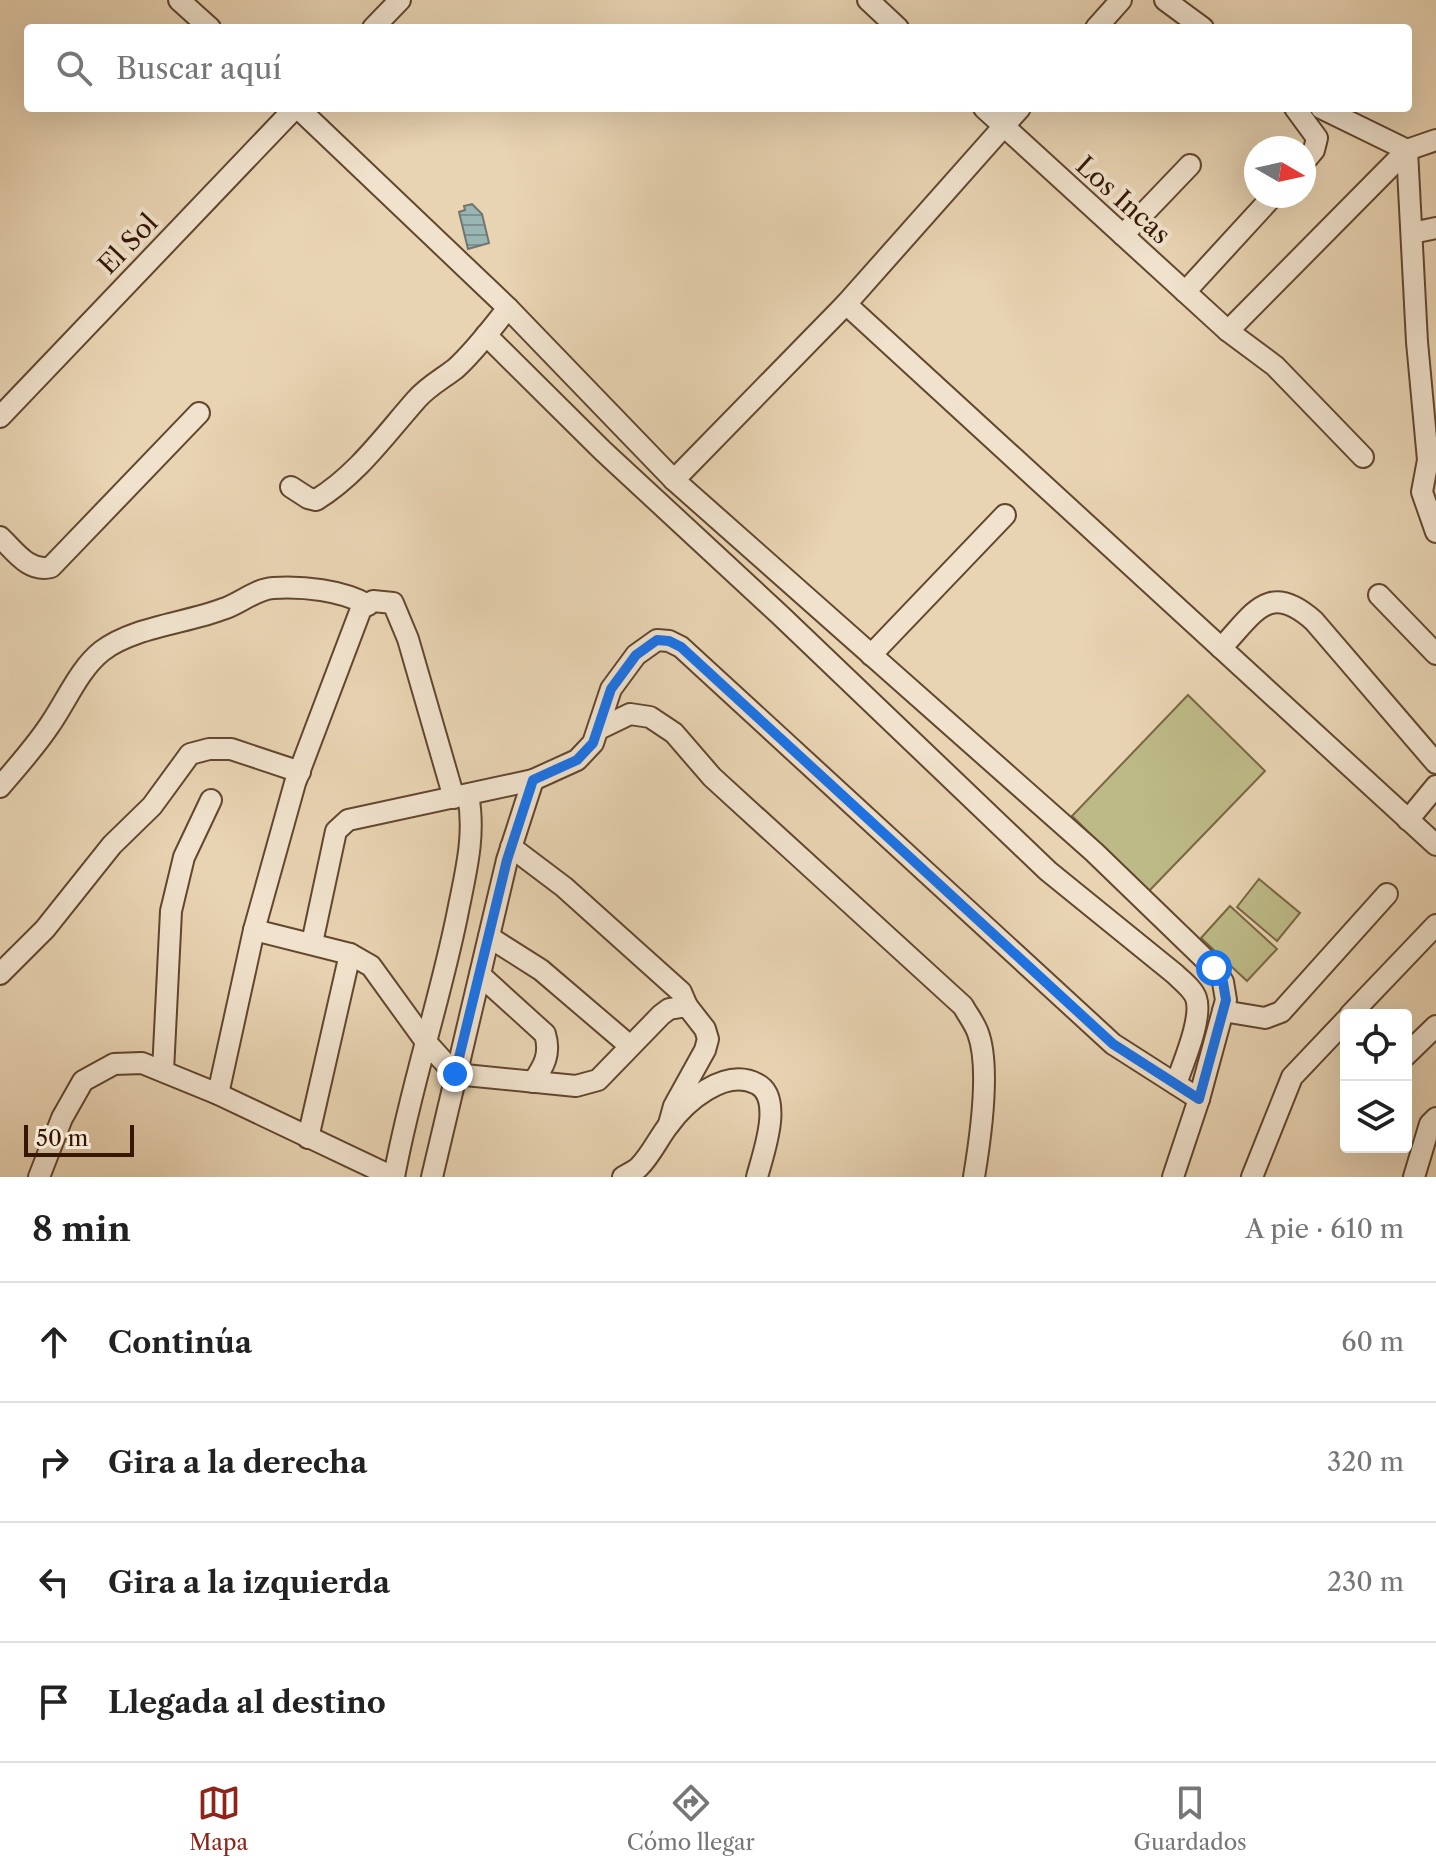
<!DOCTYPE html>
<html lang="es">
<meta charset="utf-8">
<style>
:root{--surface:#fff;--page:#f2f2f2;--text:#222;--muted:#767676;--line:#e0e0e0;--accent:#8f2418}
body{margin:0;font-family:"Libre Caslon Text",serif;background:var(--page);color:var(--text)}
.controls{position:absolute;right:24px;bottom:24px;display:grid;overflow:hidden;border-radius:8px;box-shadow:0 8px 32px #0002}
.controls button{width:72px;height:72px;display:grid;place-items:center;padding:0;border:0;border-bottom:2px solid var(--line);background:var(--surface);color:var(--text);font:40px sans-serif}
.compass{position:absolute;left:1244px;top:136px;width:72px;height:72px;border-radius:50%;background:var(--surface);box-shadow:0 8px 32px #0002;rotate:99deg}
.scale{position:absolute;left:24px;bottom:20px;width:110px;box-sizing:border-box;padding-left:8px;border:4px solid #351702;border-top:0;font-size:22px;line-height:28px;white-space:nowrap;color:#351702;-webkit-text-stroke:6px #f0e2cd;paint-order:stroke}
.stop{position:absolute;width:24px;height:24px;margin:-18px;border:6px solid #1a73e8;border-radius:50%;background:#fff}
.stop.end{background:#1a73e8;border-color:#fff;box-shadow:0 2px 8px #0008}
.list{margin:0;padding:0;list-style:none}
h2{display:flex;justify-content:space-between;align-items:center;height:104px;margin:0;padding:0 32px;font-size:34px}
h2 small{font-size:26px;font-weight:400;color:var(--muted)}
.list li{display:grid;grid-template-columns:52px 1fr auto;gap:24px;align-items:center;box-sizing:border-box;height:120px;padding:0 32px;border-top:2px solid var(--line)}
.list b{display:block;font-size:30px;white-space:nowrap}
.list em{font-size:26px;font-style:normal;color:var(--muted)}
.icon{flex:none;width:44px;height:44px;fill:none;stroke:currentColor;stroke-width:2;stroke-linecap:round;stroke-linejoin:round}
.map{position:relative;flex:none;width:1436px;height:1177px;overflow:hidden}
.search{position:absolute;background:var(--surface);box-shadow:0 8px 32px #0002;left:24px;right:24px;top:24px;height:88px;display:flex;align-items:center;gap:20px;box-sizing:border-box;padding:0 28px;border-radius:8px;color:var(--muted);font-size:30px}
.sheet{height:584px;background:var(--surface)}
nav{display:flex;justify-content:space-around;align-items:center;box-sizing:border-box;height:112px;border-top:2px solid var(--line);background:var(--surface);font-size:22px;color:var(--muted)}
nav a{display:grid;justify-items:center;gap:4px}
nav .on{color:var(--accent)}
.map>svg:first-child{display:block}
</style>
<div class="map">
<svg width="1436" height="1177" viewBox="0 0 1436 1177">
<defs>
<pattern id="water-rules" width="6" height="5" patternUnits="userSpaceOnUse" patternTransform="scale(2)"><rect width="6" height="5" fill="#99b6b4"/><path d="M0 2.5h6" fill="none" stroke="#7e9390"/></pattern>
</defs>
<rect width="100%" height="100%" fill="#e8d3b2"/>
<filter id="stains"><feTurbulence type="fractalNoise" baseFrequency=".0025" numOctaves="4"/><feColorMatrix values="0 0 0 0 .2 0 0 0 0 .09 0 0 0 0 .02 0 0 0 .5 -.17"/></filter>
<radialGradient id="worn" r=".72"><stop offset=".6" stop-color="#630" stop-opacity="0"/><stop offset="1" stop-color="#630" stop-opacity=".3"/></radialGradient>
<g fill="#bdba87" stroke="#796844" stroke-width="2">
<polygon points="1188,695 1265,771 1149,891 1072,816"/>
<polygon points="1259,879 1300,913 1277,941 1237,907"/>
<polygon points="1230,906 1277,949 1247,981 1201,938"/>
</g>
<polygon fill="url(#water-rules)" stroke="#71766d" stroke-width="2" points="472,204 482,214 489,243 468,249 459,212 465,210 464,206"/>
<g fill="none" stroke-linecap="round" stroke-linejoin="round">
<defs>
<g id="minor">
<polyline points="179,0 210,28"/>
<polyline points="868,0 898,28"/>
<polyline points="1165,0 1203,28"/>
<polyline points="373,28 400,0"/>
<polyline points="1096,28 1121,0"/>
<polyline points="298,108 508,308 674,480 1094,852 1214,968 1223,982 1226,1000 1199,1099 1173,1177"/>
<polyline points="984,108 1228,331 1275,366 1363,457"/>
<polyline points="1295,108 1317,138 1314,150 1304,162"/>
<polyline points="1321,108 1407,150"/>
<polyline points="1407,150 1417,342 1428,460 1422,492 1436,532"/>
<polyline points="1412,233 1436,228"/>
<polyline points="1123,235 1190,165"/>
<polyline points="1185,292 1273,196"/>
<polyline points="846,304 1436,845"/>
<polyline points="1228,331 1407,150 1436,140"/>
<path d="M486,335L603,451L779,614L1048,871L1175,974C1182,981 1193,989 1196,998C1203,1018 1183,1063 1176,1084"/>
<polyline points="0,417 295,108"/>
<polyline points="674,480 846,304 1020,108"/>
<path d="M291,487L308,498L316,500C357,475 385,435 416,400C427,387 442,379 455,369C475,351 491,329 508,308"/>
<path d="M0,537C15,551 29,573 51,567L199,413"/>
<polyline points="1379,595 1436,654"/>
<path d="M1221,648C1254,614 1268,580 1314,621L1436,763"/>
<polyline points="871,655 1005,515"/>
<path d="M599,729L630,714L650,717L674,733L712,777L963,1006C968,1015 975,1024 978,1033C991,1068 980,1141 974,1177"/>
<path d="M0,787C17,767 35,747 49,726C66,702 79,669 102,651C133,627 187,623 223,609C239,604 256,589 273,588C302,586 342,590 368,605"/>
<polyline points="1408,820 1436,786"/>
<polyline points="511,847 564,887 681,992 687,1006"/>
<polyline points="254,930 350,954 371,966 426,1042 455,1074 576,1086 598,1080 661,1015 669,1009 687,1006 705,1029 708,1039 705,1050 674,1106 669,1124"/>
<polyline points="489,937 541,970 630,1046"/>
<polyline points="312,943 336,831 348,820 533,780 577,760 593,743 611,689 636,655 657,640 669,641 681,647 1113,1044 1199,1099"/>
<polyline points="0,974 45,929 112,845 152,806 190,754 209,749 231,749 300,772"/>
<path d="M480,975L545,1034C551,1054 544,1066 533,1082"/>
<polyline points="1223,1011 1265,1018 1281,1012 1387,894"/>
<polyline points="1350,1015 1436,925"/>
<polyline points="1406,1055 1436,1026"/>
<polyline points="163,1071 171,911 184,857 211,800"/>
<polyline points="218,1094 254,930 295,783 361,609 373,601 393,603 408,639 454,798"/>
<polyline points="308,1138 350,954"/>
<polyline points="39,1177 62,1118 83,1081 114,1064 142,1063 218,1094 393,1177"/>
<path d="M394,1177C410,1089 439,1004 457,916C465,875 476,836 468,795"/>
<polyline points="432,1177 507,860 533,780"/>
<path d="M623,1177C628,1174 635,1171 639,1167C651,1155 658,1139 668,1126C685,1102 725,1067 757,1084C784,1098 763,1154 757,1177"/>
<polyline points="1252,1177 1292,1077 1346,1020"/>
<polyline points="1414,1177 1430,1124 1436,1118"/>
</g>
</defs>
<use href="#minor" stroke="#62462e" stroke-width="24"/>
<use href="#minor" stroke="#f0e2cd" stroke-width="20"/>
</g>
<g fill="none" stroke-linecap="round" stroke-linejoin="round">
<polyline stroke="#1a73e8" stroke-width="10" points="455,1074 507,860 533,780 577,760 593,743 611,689 636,655 657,640 669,641 681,647 1113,1044 1199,1099 1226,1000 1223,982 1214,968"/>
</g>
<g text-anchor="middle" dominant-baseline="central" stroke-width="8" stroke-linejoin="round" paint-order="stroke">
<g font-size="26" fill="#351702" stroke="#f0e2cd">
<text transform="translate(1123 200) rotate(42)">Los Incas</text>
<text transform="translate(128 244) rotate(-46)">El Sol</text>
</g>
</g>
<rect width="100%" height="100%" filter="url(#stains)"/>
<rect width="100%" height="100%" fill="url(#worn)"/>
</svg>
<div class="controls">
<button><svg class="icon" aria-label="locate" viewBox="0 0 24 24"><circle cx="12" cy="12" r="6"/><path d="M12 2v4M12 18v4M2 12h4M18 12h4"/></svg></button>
<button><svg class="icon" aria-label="layers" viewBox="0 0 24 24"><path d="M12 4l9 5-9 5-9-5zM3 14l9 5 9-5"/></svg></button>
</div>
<svg class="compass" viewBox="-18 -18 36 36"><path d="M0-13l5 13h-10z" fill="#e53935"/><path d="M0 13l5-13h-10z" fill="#767676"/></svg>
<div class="scale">50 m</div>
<div class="stop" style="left:1214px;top:968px"></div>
<div class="stop end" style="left:455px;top:1074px"></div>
<div class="search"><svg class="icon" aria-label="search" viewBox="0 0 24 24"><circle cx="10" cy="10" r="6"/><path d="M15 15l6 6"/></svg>Buscar aquí</div>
</div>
<section class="sheet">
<h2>8 min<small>A pie · 610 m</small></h2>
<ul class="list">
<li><svg class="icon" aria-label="ahead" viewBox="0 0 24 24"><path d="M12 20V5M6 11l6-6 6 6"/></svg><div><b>Continúa</b></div><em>60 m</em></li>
<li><svg class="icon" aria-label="right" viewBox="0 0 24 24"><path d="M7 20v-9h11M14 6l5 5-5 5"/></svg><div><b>Gira a la derecha</b></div><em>320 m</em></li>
<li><svg class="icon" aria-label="left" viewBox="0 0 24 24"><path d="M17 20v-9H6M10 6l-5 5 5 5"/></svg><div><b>Gira a la izquierda</b></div><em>230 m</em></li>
<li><svg class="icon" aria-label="arrive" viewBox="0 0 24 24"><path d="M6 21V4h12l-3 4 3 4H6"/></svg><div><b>Llegada al destino</b></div></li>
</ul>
</section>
<nav>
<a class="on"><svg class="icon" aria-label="map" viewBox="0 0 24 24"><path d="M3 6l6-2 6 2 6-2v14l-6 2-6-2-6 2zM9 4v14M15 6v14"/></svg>Mapa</a>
<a><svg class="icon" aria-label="directions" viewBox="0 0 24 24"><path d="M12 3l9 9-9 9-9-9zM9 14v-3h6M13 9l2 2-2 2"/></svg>Cómo llegar</a>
<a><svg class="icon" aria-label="saved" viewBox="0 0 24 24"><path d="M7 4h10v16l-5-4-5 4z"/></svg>Guardados</a>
</nav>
